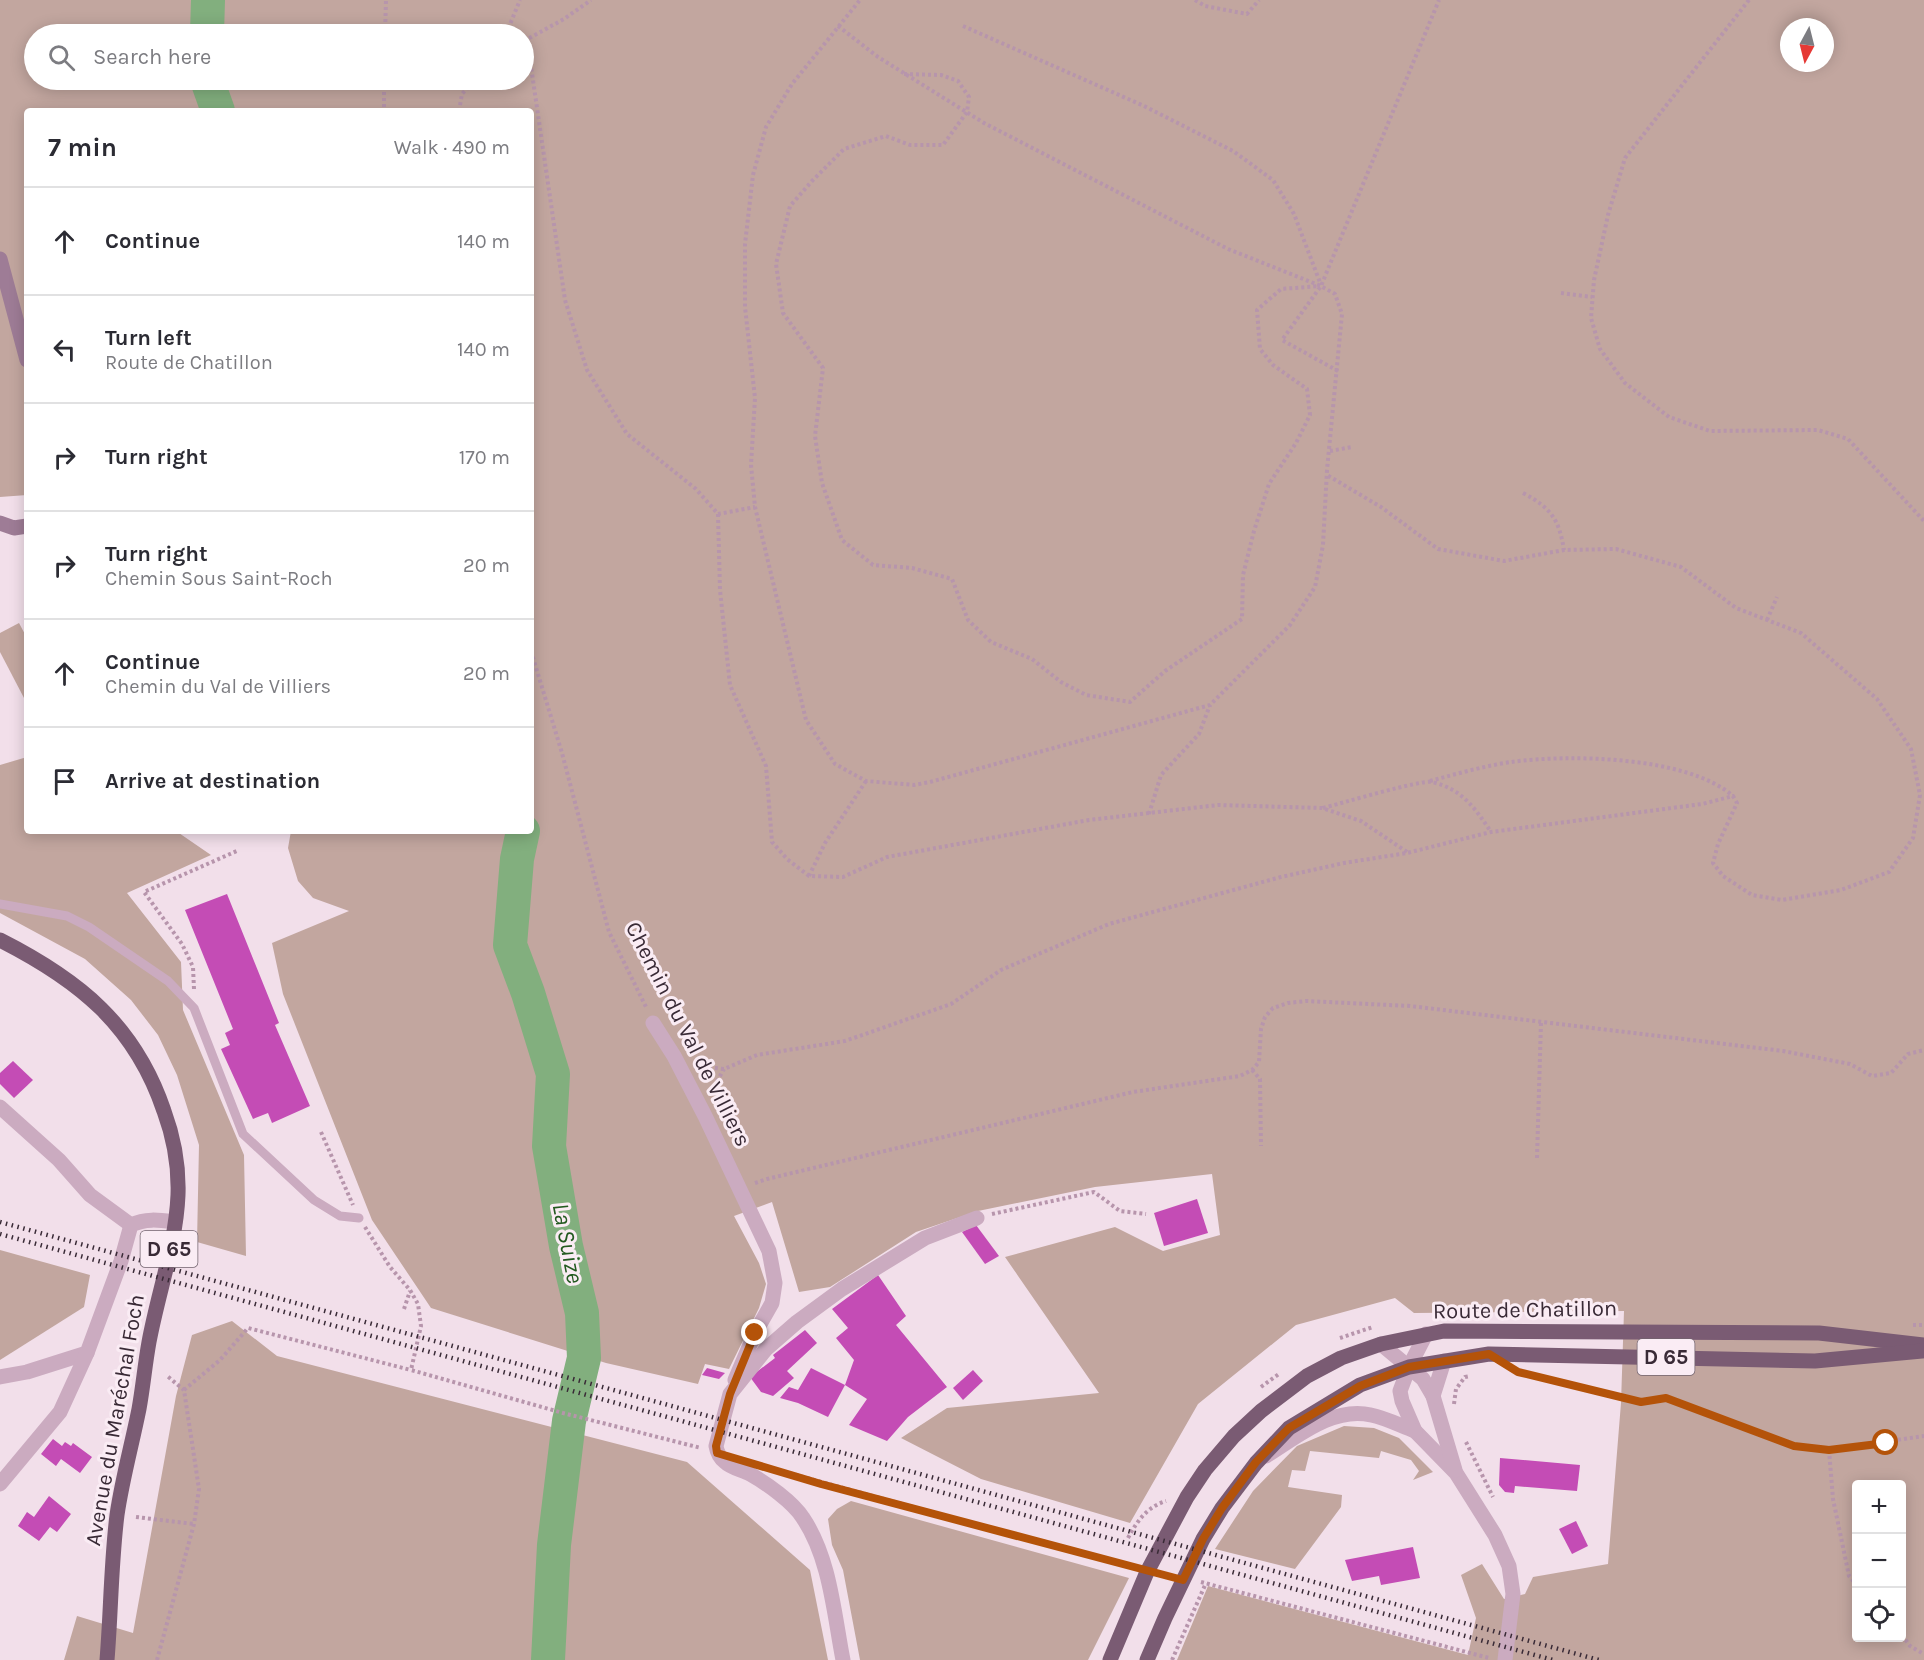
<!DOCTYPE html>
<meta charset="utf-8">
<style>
:root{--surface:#fff;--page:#f2f2f3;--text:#2b2b33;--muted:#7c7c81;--line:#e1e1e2}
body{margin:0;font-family:Karla,sans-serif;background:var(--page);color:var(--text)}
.controls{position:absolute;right:18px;bottom:18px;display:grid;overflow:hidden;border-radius:6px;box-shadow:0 3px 15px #0003}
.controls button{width:54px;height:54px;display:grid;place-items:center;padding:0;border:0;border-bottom:2px solid var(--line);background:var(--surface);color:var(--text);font:30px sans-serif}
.compass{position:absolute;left:1780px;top:18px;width:54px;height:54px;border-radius:50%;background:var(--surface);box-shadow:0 3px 15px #0003;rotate:187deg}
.stop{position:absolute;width:18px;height:18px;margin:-14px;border:4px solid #b45309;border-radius:50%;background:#fff}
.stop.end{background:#b45309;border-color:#fff;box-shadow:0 2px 6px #0008}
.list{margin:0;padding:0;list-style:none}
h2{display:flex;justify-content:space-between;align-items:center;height:78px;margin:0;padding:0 24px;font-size:26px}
h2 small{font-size:20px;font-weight:400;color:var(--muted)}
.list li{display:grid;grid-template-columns:39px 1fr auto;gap:18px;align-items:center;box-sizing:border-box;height:108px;padding:0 24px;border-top:2px solid var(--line)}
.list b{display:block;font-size:22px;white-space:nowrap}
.list p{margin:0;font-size:20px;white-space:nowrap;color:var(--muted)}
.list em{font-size:20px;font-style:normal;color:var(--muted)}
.icon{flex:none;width:33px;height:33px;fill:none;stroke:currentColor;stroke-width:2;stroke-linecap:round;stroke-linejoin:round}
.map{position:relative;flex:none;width:1924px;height:1660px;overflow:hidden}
.search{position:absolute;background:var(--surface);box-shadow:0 3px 15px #0003;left:24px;top:24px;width:510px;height:66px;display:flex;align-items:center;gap:15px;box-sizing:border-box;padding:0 21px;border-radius:33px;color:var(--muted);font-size:22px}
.panel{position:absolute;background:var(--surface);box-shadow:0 3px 15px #0003;left:24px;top:108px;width:510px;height:726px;border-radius:6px}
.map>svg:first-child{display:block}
</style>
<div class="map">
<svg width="1924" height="1660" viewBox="0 0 1924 1660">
<rect width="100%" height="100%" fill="#f2dfea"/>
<g fill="#c2a69f" fill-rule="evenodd">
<path d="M0,0H1924V1660H1177L1208,1586L1468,1655L1476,1618L1461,1575L1482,1564L1504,1599L1525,1594L1533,1577L1608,1564L1621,1403L1624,1311L1414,1313L1395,1298L1296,1325L1198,1404L1130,1523L981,1479L901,1438L947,1408L1099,1393L1005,1257L1115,1227L1163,1251L1220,1235L1212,1174L1095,1187L978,1211L916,1232L830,1287L799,1292L772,1202L734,1216L759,1263L766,1284L759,1308L729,1369L705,1364L698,1384L606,1363L431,1308L372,1220L283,994L272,943L349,911L313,898L298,881L288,848L291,831H531V111H27V495L0,497ZM1789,27H1825V63H1789ZM34,34H524V80H34ZM1856,1484H1902V1638H1856Z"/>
<polygon points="19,623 27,638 27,696 24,698 0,652 0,633"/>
<polygon points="27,757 27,831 176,831 211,855 127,893 181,962 183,1010 244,1155 246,1256 197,1242 199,1145 177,1075 158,1035 131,1000 85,959 0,913 0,765"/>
<polygon points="0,1250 90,1275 84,1307 0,1360"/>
<polygon points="232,1321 277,1356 687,1462 810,1570 828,1660 64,1660 77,1616 133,1633 176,1396 192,1335"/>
<polygon points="1344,1426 1374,1428 1399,1438 1433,1472 1413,1480 1419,1471 1411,1460 1381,1451 1379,1458 1310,1451 1305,1471 1292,1470 1288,1487 1342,1495 1341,1507 1295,1569 1215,1549 1253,1491 1297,1446"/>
<polygon points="851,1501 1129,1578 1088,1660 860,1660 843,1570 832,1545 828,1519 837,1509"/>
</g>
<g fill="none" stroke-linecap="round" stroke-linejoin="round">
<g stroke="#82af7e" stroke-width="34">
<polyline points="207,34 208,0"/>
<polyline points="207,80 218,111"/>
<polyline points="523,831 517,859 510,945 528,993 553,1074 549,1146 566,1246 582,1313 584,1358 569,1421 554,1545 548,1660"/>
</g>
</g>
<g fill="#c44cb5">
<polygon points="227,894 279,1023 275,1025 310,1106 272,1123 268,1113 253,1119 221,1049 230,1045 225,1033 233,1029 185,910"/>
<polygon points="13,1061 33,1080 14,1098 0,1084 0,1073"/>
<polygon points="1197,1199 1208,1233 1164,1246 1154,1213"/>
<polygon points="976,1225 999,1256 985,1264 962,1232"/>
<polygon points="878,1275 906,1316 896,1325 947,1387 908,1417 887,1441 849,1425 867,1399 845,1385 828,1417 798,1403 780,1398 789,1387 798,1390 811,1368 845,1385 854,1360 836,1338 848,1328 832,1309"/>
<polygon points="805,1330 817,1343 787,1371 794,1378 773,1396 761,1392 750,1377 775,1358 773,1355"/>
<polygon points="707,1368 725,1373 719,1379 702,1375"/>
<polygon points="973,1370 983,1381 963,1400 953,1388"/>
<polygon points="53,1439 62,1446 65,1442 71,1446 73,1443 92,1457 80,1473 61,1459 56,1466 41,1454"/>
<polygon points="1500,1458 1580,1465 1577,1491 1515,1486 1514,1493 1505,1492 1499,1485"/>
<polygon points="49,1496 71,1514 57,1532 50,1527 39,1541 18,1526 27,1512 34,1517"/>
<polygon points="1576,1521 1588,1546 1572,1554 1559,1529"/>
<polygon points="1413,1547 1420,1578 1381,1585 1379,1576 1352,1581 1345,1560"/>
</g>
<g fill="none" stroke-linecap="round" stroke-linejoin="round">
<g stroke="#b795ac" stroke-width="4" stroke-dasharray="3 3" stroke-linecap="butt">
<polyline points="1195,0 1205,6 1247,14 1259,0"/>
<polyline points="1749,0 1625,158 1608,215 1594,280 1591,318 1600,349 1625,383 1669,417 1710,431 1818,430 1848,439 1924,521"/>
<polyline points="838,26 878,57 984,123 1228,249 1321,286 1335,294 1342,314 1327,470 1323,545 1315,587 1290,625 1210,705 930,782 914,785 866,781 835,764 806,720 755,507 751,465 755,398 745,307 745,244 753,175 766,127 792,84 860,0"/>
<polyline points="963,26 1144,106 1233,151 1273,180 1294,214 1321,285"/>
<polyline points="385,34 386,0"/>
<polyline points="506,34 520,0"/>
<polyline points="527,39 565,300 587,370 627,434 696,489 718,514 755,507"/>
<polyline points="524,41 564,19 591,0"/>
<polyline points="904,74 941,75 958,81 969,97 967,112 943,145 910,145 886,136 844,149 812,181 790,206 776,264 783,313 823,368 815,436 822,483 842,540 873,565 912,568 952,579 968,620 991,642 1032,659 1061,682 1086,695 1130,702 1165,671 1242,619 1243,575 1254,531 1269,484 1296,443 1310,415 1307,389 1273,365 1260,349 1257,310 1281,289 1320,286"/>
<polyline points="384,80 384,111"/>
<polyline points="459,111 462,94 475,80"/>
<polyline points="1561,293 1592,297"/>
<polyline points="1338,371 1282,340 1321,286 1439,0"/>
<polyline points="1330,451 1352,447"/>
<path d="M1523,493C1551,508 1559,519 1564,550"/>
<polyline points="718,514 720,590 730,685 766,766 772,842 787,859 809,876 843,877 887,857 1089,820 1218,805 1322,808 1361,821 1407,852"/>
<polyline points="1767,620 1777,597"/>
<polyline points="531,651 562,753 609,932 647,1009"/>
<path d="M1430,781C1456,774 1484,766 1511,762C1569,754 1687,756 1733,796"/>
<path d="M1323,808C1339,804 1423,779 1432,782C1462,789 1475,808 1491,832"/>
<polyline points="1149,814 1161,775 1199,734 1210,705"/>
<polyline points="809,876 825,843 866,781"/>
<polyline points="194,989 193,967 182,944 144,892 239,850"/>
<polyline points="697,1066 724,1069 757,1055 845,1041 951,1004 1001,970 1109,924 1281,877 1344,863 1407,853 1491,832 1702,804 1733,796 1737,803 1718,844 1713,863 1723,876 1752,895 1782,900 1841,890 1889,872 1913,838 1920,795 1911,749 1877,699 1801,633 1736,608 1681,567 1616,549 1564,550 1504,561 1438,549 1381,507 1327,475"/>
<polyline points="1252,1070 1260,1079 1261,1146"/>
<polyline points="711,1092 724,1069"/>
<polyline points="321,1132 353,1205"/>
<polyline points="1537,1158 1541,1022"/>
<polyline points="755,1183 767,1179 1133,1092 1240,1076 1252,1070 1259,1062 1261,1029 1265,1017 1273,1008 1288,1003 1306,1001 1410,1006 1783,1051 1850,1064 1872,1076 1891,1073 1908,1054 1924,1050"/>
<polyline points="992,1214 1094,1192 1120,1211 1146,1214"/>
<polyline points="365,1227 390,1267 410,1290 418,1304 421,1326 411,1370 563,1413 701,1448"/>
<polyline points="404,1309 410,1291"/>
<polyline points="1913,1325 1924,1325"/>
<polyline points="1340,1338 1373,1327"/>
<polyline points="1521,1373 1641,1402 1666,1399 1794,1446 1829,1450 1924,1436"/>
<polyline points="1261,1387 1279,1374"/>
<polyline points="184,1390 220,1360 248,1328 411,1370"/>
<polyline points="1454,1404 1456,1389 1465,1377 1470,1376"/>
<polyline points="1466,1442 1493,1497"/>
<polyline points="1829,1450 1833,1499 1849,1576 1856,1584"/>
<polyline points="778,1470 1132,1567"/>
<polyline points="136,1517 194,1524"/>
<path d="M1128,1538C1137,1521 1147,1507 1166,1501"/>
<polyline points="1201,1582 1489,1658"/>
<polyline points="1902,1635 1910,1646 1924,1654"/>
<polyline points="157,1660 194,1524 199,1489 184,1390 166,1375"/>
<polyline points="1172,1660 1206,1583"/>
</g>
<polyline stroke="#cbabc0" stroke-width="9" points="0,904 67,916 89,927 168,981 194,1008 243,1134 314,1200 340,1216 359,1218"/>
<g stroke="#cbabc0" stroke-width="15">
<polyline points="653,1023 674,1056 705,1116 769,1251 775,1283 772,1303 755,1333 735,1380"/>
<polyline points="0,1107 59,1160 90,1195 131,1225"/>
<polyline points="1426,1334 1409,1367 1400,1391 1402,1401 1415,1431 1456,1473 1495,1535 1509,1566 1513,1594 1505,1660"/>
<polyline points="1381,1344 1423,1379 1433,1396 1455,1470"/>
<path d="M0,1377L27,1372L87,1353L121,1261L131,1225C146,1218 159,1220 175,1222"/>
<polyline points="1433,1396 1444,1361"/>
<path d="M1266,1456C1297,1437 1333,1406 1371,1415C1386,1418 1401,1426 1415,1431"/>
<polyline points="0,1484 60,1412 87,1353"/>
<path d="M843,1660C834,1614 830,1558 803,1518C793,1502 766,1483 750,1474C742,1470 731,1468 725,1462C720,1458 717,1452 716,1446L730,1394L766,1349L797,1322L842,1289L925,1238L977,1218"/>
</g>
<g stroke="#9e7c96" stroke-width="15">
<polyline points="0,259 27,360"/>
<polyline points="0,523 14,528 27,526"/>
</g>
<g stroke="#7a5b73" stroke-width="15">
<path d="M0,940C79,980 135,1025 164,1111C174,1138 179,1166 178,1195C176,1244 158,1293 149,1342C145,1364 143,1387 139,1409C132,1444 122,1480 117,1515C111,1563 111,1612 107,1660"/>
<polyline points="1110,1660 1147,1572 1187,1497 1205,1470 1234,1436 1261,1411 1307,1376 1341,1358 1381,1344 1444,1331 1819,1333 1924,1345"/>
<polyline points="1147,1660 1165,1618 1203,1539 1222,1508 1256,1463 1289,1428 1360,1385 1409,1367 1489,1354 1815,1361 1922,1351"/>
</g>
<g stroke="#392a36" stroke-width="4.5" stroke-dasharray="1.5 4.5" stroke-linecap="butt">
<polyline points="0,1222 1599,1660"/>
<polyline points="0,1234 1553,1660"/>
</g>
</g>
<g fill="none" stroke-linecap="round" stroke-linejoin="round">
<polyline stroke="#b45309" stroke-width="8" points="755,1333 730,1394 716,1446 717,1453 821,1484 1183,1580 1203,1539 1222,1508 1256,1462 1289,1428 1360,1386 1409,1367 1489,1354 1518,1372 1641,1402 1666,1398 1794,1446 1829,1450 1886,1443"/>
</g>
<g text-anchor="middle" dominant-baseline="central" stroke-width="6" stroke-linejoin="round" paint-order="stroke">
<g fill="#faecf4" stroke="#73646f" stroke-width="1.5">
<rect x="140.5" y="1231" width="57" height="36" rx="4.5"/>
<rect x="1637.5" y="1339" width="57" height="36" rx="4.5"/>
</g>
<g font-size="21" font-weight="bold" fill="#392a36">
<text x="169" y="1249">D 65</text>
<text x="1666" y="1357">D 65</text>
</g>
<g font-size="22" fill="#392a36" stroke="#faecf4">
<text transform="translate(688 1034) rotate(63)">Chemin du Val de Villiers</text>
<text transform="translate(1525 1310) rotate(-1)">Route de Chatillon</text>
<text transform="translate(115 1420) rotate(-80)">Avenue du Maréchal Foch</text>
</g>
<g font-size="24" font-style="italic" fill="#235a20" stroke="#faecf4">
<text transform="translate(568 1243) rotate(79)">La Suize</text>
</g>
</g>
</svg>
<div class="controls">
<button>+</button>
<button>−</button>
<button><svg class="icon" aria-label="locate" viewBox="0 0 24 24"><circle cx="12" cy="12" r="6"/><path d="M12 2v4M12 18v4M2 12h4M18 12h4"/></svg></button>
</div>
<svg class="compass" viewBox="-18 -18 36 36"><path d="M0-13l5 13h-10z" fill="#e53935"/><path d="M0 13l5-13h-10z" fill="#7c7c81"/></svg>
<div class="stop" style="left:1886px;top:1443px"></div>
<div class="stop end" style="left:755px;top:1333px"></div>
<div class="search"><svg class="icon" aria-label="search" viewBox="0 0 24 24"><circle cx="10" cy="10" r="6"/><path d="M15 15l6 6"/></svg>Search here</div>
<section class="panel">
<h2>7 min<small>Walk · 490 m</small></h2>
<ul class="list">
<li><svg class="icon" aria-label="ahead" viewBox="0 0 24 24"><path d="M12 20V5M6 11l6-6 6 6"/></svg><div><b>Continue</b></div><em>140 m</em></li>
<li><svg class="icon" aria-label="left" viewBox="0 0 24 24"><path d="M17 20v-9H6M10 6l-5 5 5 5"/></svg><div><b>Turn left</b><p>Route de Chatillon</p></div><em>140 m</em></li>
<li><svg class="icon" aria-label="right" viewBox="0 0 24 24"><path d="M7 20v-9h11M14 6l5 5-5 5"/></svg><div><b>Turn right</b></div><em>170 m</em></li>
<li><svg class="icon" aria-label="right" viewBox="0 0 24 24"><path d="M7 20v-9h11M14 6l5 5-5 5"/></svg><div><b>Turn right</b><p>Chemin Sous Saint-Roch</p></div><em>20 m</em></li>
<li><svg class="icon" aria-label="ahead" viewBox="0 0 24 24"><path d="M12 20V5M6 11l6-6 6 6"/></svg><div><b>Continue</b><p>Chemin du Val de Villiers</p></div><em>20 m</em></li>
<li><svg class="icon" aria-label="arrive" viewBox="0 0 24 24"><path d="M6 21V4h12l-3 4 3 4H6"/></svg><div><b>Arrive at destination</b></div></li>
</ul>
</section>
</div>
